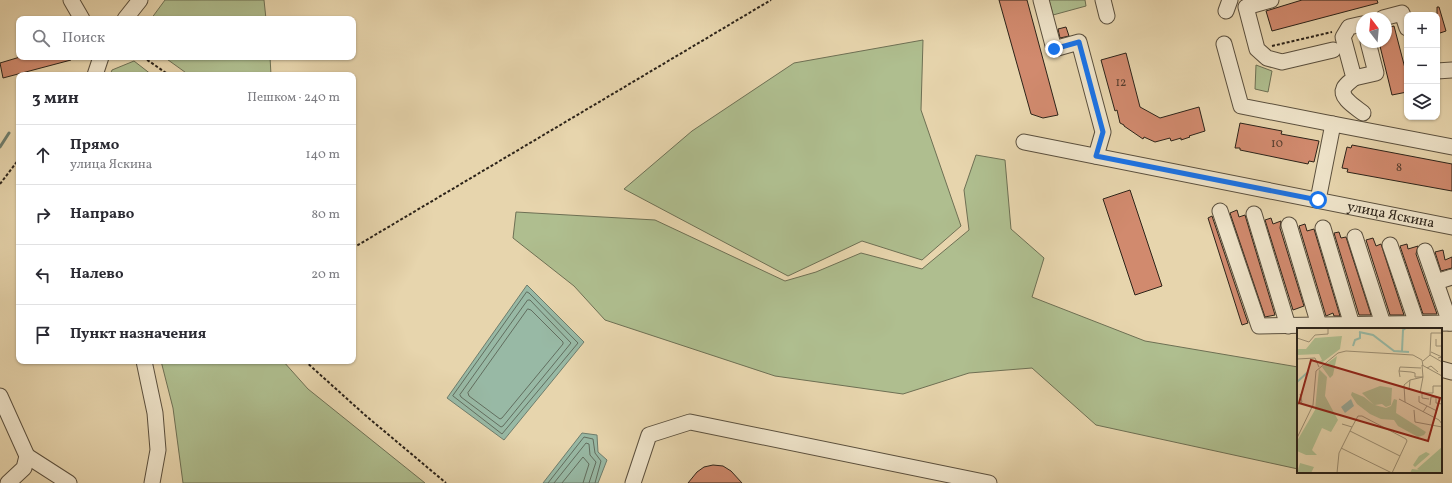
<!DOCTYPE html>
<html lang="ru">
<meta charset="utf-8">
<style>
:root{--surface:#fff;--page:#f7f7f7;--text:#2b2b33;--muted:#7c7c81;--line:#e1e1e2}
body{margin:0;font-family:Vollkorn,serif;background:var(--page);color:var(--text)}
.controls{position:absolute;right:12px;top:12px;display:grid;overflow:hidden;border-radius:8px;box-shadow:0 1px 3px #0004}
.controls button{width:36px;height:36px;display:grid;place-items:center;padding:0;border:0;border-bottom:1px solid var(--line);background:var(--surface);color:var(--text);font:20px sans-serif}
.compass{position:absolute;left:1356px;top:12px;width:36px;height:36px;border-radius:50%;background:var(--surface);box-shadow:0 1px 3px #0004;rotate:344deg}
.stop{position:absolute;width:12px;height:12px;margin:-9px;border:3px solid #1a73e8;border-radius:50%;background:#fff}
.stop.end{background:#1a73e8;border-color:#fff;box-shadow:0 1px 4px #0008}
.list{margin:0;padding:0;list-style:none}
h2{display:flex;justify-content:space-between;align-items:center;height:52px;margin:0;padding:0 16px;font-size:17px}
h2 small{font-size:13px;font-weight:400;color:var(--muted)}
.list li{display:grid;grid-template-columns:26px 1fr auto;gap:12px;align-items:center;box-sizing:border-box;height:60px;padding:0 16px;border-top:1px solid var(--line)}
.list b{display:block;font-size:15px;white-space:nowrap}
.list p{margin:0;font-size:13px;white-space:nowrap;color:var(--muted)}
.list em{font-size:13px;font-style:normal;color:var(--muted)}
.icon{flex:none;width:22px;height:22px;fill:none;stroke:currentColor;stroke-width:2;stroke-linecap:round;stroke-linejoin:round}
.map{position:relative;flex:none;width:1452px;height:483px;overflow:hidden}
.search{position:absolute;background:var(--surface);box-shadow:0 1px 3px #0004;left:16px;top:16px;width:340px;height:44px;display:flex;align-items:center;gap:10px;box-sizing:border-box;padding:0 14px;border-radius:8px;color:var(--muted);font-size:15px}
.panel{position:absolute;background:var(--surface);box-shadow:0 1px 3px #0004;left:16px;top:72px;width:340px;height:292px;border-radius:8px}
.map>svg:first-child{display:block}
</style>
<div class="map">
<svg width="1452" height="483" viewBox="0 0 1452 483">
<rect width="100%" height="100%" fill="#e7d5ad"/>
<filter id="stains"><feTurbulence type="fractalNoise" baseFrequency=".005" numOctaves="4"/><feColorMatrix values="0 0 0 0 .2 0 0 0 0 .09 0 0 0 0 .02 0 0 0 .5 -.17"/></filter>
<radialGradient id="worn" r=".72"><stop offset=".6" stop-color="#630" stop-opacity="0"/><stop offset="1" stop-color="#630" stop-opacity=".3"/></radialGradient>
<g fill="#afbe8f" stroke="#6e7054">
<polygon points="165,0 264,0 266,19 151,19"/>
<polygon points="1049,0 1085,0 1086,6 1053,15"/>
<polygon points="923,40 921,110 961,226 922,260 862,241 788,276 624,189 692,131 794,63"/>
<polygon points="164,57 270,57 271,75 189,75"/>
<polygon points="134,61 152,75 110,75 112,70"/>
<polygon points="1256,65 1272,71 1268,92 1255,89"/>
<polygon points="976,155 1005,160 1011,229 1044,258 1032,297 1145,341 1298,367 1298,469 1096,425 1032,368 969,373 903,394 775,376 605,320 574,286 513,238 516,212 655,220 785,281 816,272 861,253 922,269 969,230 964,190"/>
<polygon points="161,361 283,361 308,389 425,483 183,483 173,408"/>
</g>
<g fill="#98b9a5" stroke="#6d7d6d">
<polygon points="527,285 584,342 504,440 447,398"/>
<polygon points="582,433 597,435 598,452 607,460 598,483 543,483"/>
</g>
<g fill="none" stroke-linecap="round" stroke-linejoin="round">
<g stroke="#626e5f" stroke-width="1">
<polygon points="527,292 529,293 578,343 502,434 453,396"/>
<polygon points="528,300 530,300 571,343 503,426 501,427 461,397 460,395"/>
<polygon points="528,309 531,310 563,342 563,344 502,418 500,419 469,396 468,393"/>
<polyline points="548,483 584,437 593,439 595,453 601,461 595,483"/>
<polyline points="554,483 586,443 589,444 590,455 596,462 589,483"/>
<polyline points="562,483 583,457 589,464 583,483"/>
</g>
<polyline stroke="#6d7d6d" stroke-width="3" points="0,147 9,133"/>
</g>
<g fill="#d18a6e" stroke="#2c2319">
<polygon points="999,0 1027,0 1058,115 1043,118 1031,114"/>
<polygon points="1302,0 1377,0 1378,3 1272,31 1266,11"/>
<polygon points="1437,7 1439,7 1446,31 1437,34"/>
<polygon points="1394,26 1407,76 1407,92 1392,95 1379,42 1386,42 1386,28"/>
<polygon points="1066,27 1069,36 1060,38 1058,29"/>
<polygon points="1126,53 1140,107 1160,118 1199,107 1205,131 1189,136 1190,137 1181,140 1181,138 1171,141 1170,138 1155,142 1144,137 1143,139 1124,126 1124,125 1120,123 1117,110 1115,111 1101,60"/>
<polygon points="20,57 70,57 71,60 3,78 0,63"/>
<polygon points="1240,123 1282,131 1281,134 1319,141 1314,162 1309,161 1308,164 1240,150 1240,148 1235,148"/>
<polygon points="1352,145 1452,164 1452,191 1347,172 1348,169 1342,168 1347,147 1351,148"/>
<polygon points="1130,190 1162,286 1135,295 1103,199"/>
<polygon points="1237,210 1239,217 1245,215 1275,315 1265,317 1230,213"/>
<polygon points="1212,216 1248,323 1242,325 1208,218"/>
<polygon points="1271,218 1273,224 1281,221 1280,228 1304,306 1293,310 1265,220"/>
<polygon points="1305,224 1307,231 1314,229 1340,316 1334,316 1333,313 1326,316 1299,226"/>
<polygon points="1339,232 1341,238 1346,237 1371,315 1359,315 1334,233"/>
<polygon points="1373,238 1376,246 1381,244 1404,315 1390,315 1366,240"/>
<polygon points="1407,244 1408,249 1418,246 1416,254 1437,314 1423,314 1400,246"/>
<polygon points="1443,250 1445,260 1452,257 1452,268 1441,271 1435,252"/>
<polygon points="713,465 723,466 731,471 742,483 688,483 697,472 704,467"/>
</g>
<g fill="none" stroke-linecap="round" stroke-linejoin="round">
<defs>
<g id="minor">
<polyline points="71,0 82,19"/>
<polyline points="1041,0 1054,49 1079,42 1103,132 1096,156"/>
<polyline points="1103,0 1107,16"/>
<polyline points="1271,0 1246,7 1257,49 1267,58 1282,62 1333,50"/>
<polyline points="1226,11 1230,0"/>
<polyline points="1383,18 1402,13 1407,28"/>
<polyline points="125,19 140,0"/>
<path d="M1362,24L1349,27L1343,37L1354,78C1351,81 1346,84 1344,88C1339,98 1357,108 1363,113"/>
<polyline points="1224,44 1241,106 1333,124"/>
<polyline points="1437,71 1452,70"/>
<polyline points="95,75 101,57"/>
<polyline points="1354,78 1376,73 1368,42"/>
<path id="s1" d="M1024,142L1452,227"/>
<polyline points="1318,200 1333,124 1452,147"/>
<polyline points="1220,211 1259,326 1452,323"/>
<polyline points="1254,214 1288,326"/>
<polyline points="1289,225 1319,325"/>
<polyline points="1323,228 1352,325"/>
<polyline points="1355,237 1383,324"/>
<polyline points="1390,245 1417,324"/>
<polyline points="1425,251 1450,323"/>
<polyline points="1436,282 1452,277"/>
<polyline points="144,361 155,413 158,450 152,483"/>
<polyline points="1441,369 1452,372"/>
<polyline points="0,396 27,456 24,468 8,483"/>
<polyline points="27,456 69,483"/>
<polyline points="633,483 649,435 690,422 989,483"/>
</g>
</defs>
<use href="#minor" stroke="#5b503e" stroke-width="17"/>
<g stroke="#2c2319" stroke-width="2" stroke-dasharray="3 2" stroke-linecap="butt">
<polyline points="1272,46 1332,32"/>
<polyline points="143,57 169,75"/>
<polyline points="0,184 19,159"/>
<polyline points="353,248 771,0"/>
<polyline points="305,361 365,415 446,483"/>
</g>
<use href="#minor" stroke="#efe4ca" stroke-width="15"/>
</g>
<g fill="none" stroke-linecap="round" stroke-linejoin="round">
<polyline stroke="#1a73e8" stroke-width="5" points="1054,49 1079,42 1103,132 1096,156 1318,200"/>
</g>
<g text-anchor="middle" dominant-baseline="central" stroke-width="3" stroke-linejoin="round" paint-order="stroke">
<g font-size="12" fill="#553d2e">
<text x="1121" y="83">12</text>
<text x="1277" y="144">10</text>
<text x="1399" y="168">8</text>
</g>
<g font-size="14" fill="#2c2319" stroke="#efe4ca">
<text stroke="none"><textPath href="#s1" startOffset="374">улица Яскина</textPath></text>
</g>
</g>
<g transform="translate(1297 328)">
<rect width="145" height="145" fill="#e7d5ad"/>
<path d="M45,8L43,21L23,36L21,34L25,32L22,26L0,27V21H9L18,10ZM40,28L36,47L33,50L25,39ZM22,41L30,49L28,68L41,92L34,104L25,100L15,122L20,127H9L0,123V113L18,82ZM83,58L95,60L94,77L89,79L85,76L78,77L89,80L94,78L97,71L100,72L99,85L129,104L127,107L121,109L101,98L97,92L84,91L73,86L60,76L54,67L55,64L67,69L77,77L65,65ZM145,119V145H113L115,141L122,142L120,141ZM129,124L133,126L118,139L116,137L122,128ZM3,135L17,139L14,145H0Z" fill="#afbe8f"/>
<path d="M54,71L57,78L48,85L44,79Z" fill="#98b9a5"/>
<path fill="none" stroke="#98b9a5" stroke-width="2" d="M62,4L76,7L97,23L112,24M56,18L58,12L63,10V4M105,23L106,2L109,0M0,54L11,44"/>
<path fill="none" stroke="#9c8e72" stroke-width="1" d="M0,10L12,14L18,7L31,6V0M139,11V18H145M134,24L145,29L141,30M133,27L134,5H145M0,31L18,30L22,39M126,33L133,27L145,34M130,40L134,38L141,44M102,43L103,39L124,40M103,49L102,43L114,44L118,45V49H126L125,37L145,48M112,62L113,52L126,49M123,65L126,49M122,68V74L130,78M102,71L142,92L145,96M132,71L125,70V65H136V58H145M108,74L107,57L113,52M0,77L5,74L3,66M133,77L134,69H139V75L145,76M117,82L118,94L145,99M126,84L130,78L140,83M55,99L61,88H65L109,111L110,113L95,145M53,103L103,128M0,110L16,77L19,43L41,25L49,23L116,27L125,32L126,38M44,120L95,145M40,145L42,125L55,99L45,96"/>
<path fill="#8f2418" fill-opacity="0.15" stroke="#8f2418" stroke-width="2" d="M14,32L143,70L131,113L2,75Z"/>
<rect width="145" height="145" fill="none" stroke="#2c2319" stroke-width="2"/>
</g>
<rect width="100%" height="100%" filter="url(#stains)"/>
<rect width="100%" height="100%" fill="url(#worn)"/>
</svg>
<div class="controls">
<button>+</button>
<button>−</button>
<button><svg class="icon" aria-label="layers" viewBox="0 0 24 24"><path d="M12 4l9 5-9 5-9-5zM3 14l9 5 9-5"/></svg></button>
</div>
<svg class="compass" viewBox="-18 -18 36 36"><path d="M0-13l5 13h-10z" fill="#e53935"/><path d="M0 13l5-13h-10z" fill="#7c7c81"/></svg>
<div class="stop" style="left:1318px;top:200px"></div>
<div class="stop end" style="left:1054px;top:49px"></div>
<div class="search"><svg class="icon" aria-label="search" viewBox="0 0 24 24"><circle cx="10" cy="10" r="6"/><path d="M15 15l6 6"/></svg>Поиск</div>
<section class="panel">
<h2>3 мин<small>Пешком · 240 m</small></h2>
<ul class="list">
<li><svg class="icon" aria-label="ahead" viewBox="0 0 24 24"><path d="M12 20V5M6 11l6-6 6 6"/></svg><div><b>Прямо</b><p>улица Яскина</p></div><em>140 m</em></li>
<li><svg class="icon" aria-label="right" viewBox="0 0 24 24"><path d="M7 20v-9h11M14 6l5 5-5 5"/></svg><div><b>Направо</b></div><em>80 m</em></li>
<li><svg class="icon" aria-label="left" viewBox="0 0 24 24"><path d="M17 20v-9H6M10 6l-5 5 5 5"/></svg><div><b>Налево</b></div><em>20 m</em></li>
<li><svg class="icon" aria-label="arrive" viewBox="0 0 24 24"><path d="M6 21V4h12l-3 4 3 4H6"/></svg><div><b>Пункт назначения</b></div></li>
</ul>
</section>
</div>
